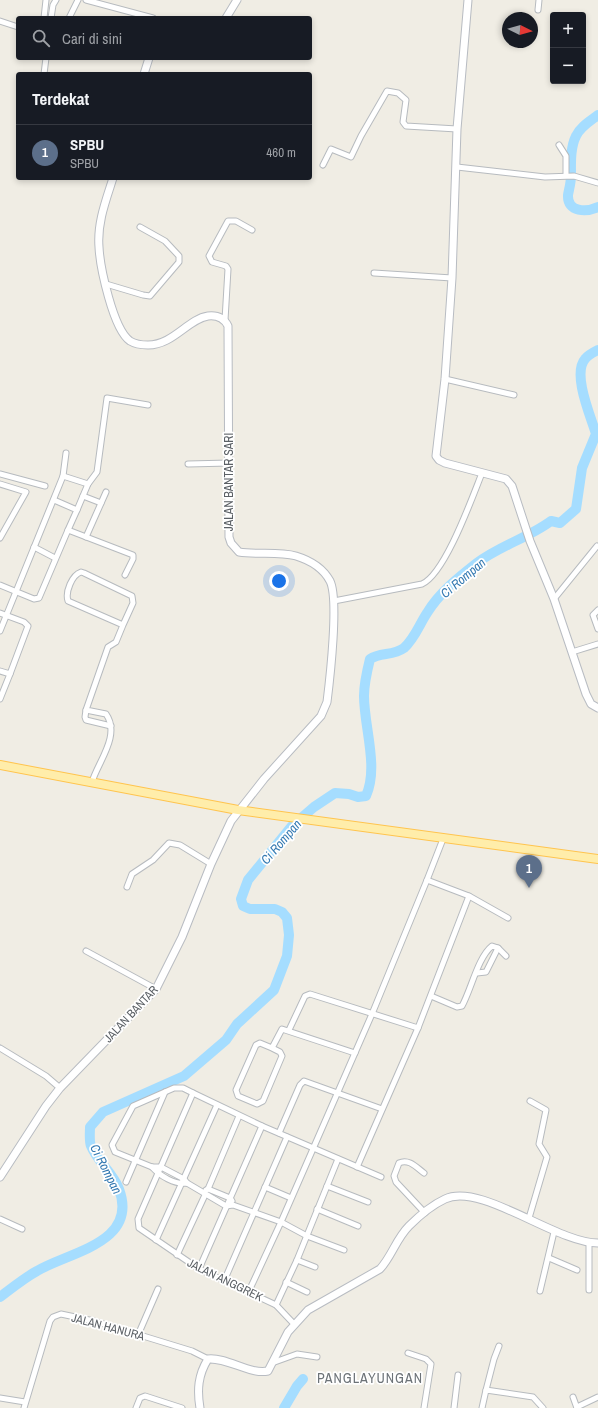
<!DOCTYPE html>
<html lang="id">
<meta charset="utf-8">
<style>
:root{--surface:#171b24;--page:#20242c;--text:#f1f3f6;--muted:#9ea1a6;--line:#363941;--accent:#2563eb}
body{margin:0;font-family:"Archivo Narrow",sans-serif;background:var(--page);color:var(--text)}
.controls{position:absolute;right:12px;top:12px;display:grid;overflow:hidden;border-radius:4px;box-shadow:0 2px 6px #0003}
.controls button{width:36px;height:36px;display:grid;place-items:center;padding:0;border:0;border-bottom:1px solid var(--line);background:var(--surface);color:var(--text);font:20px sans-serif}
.compass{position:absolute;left:502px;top:12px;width:36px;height:36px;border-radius:50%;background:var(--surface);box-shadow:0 2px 6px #0003;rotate:95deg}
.you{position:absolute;left:279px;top:581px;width:14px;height:14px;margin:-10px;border:3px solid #fff;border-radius:50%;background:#1a73e8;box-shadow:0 0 0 6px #1a73e833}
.badge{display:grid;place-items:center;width:26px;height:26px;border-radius:50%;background:var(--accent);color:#fff;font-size:13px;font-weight:700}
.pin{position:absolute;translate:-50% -33px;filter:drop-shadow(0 1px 2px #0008)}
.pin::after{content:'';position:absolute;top:21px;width:14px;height:12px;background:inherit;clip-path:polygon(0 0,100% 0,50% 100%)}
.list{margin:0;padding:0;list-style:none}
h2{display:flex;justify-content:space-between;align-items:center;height:52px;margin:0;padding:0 16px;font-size:17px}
h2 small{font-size:13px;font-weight:400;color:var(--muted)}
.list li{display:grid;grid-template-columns:26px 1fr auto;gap:12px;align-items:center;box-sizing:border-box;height:56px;padding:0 16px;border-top:1px solid var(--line)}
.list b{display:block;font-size:15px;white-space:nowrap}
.list p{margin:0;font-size:13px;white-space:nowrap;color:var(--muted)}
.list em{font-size:13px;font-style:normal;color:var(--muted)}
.icon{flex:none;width:22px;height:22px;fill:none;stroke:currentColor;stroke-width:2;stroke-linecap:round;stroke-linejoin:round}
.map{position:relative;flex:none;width:598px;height:1408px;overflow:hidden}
.search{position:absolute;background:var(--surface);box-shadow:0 2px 6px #0003;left:16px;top:16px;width:296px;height:44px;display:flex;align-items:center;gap:10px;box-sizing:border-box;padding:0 14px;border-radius:4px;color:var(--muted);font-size:15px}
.panel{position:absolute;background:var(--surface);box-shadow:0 2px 6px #0003;left:16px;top:72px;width:296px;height:108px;border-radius:4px}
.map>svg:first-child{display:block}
</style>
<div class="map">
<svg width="598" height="1408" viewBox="0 0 598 1408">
<rect width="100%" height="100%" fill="#f0ede4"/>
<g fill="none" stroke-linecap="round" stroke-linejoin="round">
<g stroke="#a5ddff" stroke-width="10">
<path d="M598,115C590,121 580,127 576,136C570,148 571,164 571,176C571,183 569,189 568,195C567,213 587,212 598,207"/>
<path d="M0,1297C12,1288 24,1278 37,1271C69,1252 139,1243 119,1189C113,1173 97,1161 91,1146C89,1141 90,1133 90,1127L103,1112L184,1076L226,1040L237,1024L274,990L287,956L289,935L287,918L282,912L275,909H250L243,906L241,899L248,880L292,826L314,807L335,793L349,794L358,797L366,796C379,767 364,727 364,696C364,683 367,671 370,659C380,652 393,656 404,648C415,638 419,625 427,613C439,593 459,577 477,563C499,546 528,538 551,521L560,523L576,509L582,468L596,434C591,417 572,374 585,359C588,355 594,352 598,350"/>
<polyline points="284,1408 297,1386 303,1379"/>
</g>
<defs>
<g id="street">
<polyline points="86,0 153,18"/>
<polyline points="538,10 539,0"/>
<polyline points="44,18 46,0"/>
<polyline points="51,18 53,5 56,0"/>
<polyline points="69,18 78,0"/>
<polyline points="0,21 18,27"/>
<polyline points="44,74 46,58"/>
<polyline points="559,145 566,156 566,175"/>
<polyline points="323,165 331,149 351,157 361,136 387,91 398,93 406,100 403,122 406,126 457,129"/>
<polyline points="457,167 545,177 574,176 598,183"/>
<polyline points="374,273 452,278"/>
<polyline points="106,284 143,295 150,296 179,262 179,256 165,241 140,227"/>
<polyline points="225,320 228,269 226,266 212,262 209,256 228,221 236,221 252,230"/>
<polyline points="445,379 514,395"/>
<polyline points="188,464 229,463"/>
<polyline points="0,474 45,486"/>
<polyline points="63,476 66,453"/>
<polyline points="0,484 26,492 0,538"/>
<polyline points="83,496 101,503"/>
<polyline points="54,500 77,510 68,530"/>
<polyline points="77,510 88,484 97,472 107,398 148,405"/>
<polyline points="86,537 106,492"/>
<polyline points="34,547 55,558"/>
<polyline points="0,585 34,599 39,598 68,530 133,555 133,559 125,575"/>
<polyline points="554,599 597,546"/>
<path d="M334,601L422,584C445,574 472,498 482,473"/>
<polyline points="598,610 593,615 598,629"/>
<polyline points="0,613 24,622 28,626 10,674 0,671"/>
<polyline points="0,631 63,476 88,484"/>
<polyline points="572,652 598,644"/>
<polyline points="0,699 10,674"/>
<polyline points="86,710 85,717 86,720 111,726"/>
<path d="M92,782C98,762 121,735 106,714L86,710L108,647L116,642L123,625L68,601C65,592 72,575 81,572L84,573L132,596L133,603L123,625"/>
<polyline points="427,880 443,839"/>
<polyline points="127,887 132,874 153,860 169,843 180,845 211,864"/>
<polyline points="86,951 156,989"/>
<polyline points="477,973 486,972 498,948"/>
<path d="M431,996L457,1007L462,1006C471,990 478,957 492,946L498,948L506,956"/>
<polyline points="289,1030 305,996 310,994 418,1028 469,896"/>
<polyline points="0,1048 46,1076 60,1088"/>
<polyline points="272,1048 280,1052 282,1056 263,1101 257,1104 238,1096 236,1090 256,1045 260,1043 272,1048 282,1029 355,1053"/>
<polyline points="262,1126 381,1177"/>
<polyline points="279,1133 300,1085 304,1081 382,1109"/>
<path d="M152,1167C160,1176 175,1185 187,1183L226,1206L233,1205L281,1222L249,1291"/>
<polyline points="357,1167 418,1028"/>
<path d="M424,1173C417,1168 409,1158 399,1163L394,1176L396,1182L425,1213"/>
<polyline points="126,1182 165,1092"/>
<polyline points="187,1183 184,1179 161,1167 152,1167 115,1152 112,1145 133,1106 174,1088 183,1088 193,1093"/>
<polyline points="327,1186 368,1202"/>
<polyline points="265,1187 291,1198"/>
<polyline points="208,1189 239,1116"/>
<polyline points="206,1190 208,1189 230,1198 232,1201"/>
<polyline points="317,1209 358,1226"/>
<polyline points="529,1218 547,1157 539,1144 546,1110 530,1101"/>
<polyline points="0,1219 22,1229"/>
<polyline points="156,1240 217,1105"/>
<polyline points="589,1243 589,1290"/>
<polyline points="344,1250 307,1236 281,1222 372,1014 427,880 469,896 508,918"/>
<polyline points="177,1255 205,1195"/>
<polyline points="549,1258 577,1270"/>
<polyline points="297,1260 315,1267"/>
<polyline points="199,1269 262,1126 193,1093 138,1219 139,1228 199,1269 276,1305 294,1324"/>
<polyline points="224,1281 287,1137"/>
<polyline points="286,1282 307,1292"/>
<polyline points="540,1291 554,1232"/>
<polyline points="276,1305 297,1260 338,1159"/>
<polyline points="138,1335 158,1289"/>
<polyline points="408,1353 426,1359 431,1364 424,1408"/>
<polyline points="272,1363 297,1354 317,1357"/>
<polyline points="486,1390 494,1359 499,1346"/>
<polyline points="573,1397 577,1408"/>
<polyline points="0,1398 25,1402"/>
<polyline points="577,1407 598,1397"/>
<polyline points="24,1408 50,1321 53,1317 61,1314 94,1321 192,1351 208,1359"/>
<polyline points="136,1408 140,1398 145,1396 182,1408"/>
<polyline points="454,1408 458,1375"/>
<polyline points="482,1408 486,1390 533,1397 543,1408"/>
</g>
<g id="secondary">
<polyline points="468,0 457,129 452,278 445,379 436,456 439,460 445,463 506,479 512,486 530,541 554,599 586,694 591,704 598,708"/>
<polyline points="226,18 237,0"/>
<polyline points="144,74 149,58"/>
<path d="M0,1177L46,1106L60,1088L156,989L182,937L211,864L231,821L264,779L321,716L327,702C330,678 339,599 330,581C323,568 309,560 296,556C278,551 257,555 239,552L231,543L229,537L228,326C224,318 217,315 208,316C188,319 173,345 148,345C142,345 135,344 130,341C113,329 100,267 99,247C97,223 106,200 113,178"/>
<path d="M200,1408C197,1390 198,1375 208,1359C227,1357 250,1375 268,1371L288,1332L308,1310L380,1269C392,1256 396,1239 409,1226C419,1216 432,1205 445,1199C481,1182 556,1243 598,1243"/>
</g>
<polyline id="primary" points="0,765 238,810 598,859"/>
</defs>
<use href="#street" stroke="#b7bbbf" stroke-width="7"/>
<use href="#secondary" stroke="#b8bcc2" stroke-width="9"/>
<use href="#primary" stroke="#ffc44e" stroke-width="10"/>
<use href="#street" stroke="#fff" stroke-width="5"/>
<use href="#secondary" stroke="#fff" stroke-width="7"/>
<use href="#primary" stroke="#ffedaa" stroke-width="8"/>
</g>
<g text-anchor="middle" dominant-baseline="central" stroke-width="3.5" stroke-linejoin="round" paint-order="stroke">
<g font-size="12" fill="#5c6166" stroke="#fff">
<text transform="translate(229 482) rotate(-90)">JALAN BANTAR SARI</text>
<text transform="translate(131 1014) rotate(-47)">JALAN BANTAR</text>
<text transform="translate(225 1280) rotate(26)">JALAN ANGGREK</text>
<text transform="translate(108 1327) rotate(15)">JALAN HANURA</text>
</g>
<g font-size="13" font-style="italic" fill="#357ab2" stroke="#fff">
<text transform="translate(463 578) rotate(-40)">Ci Rompan</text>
<text transform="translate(281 842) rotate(-49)">Ci Rompan</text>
<text transform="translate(106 1169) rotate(63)">Ci Rompan</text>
</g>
<g font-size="14" letter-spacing="1" fill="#6d7378" stroke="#fff">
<text x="370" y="1378">PANGLAYUNGAN</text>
</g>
</g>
</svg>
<div class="controls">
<button>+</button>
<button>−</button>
</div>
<svg class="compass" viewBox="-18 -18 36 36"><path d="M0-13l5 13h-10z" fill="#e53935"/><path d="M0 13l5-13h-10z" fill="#9ea1a6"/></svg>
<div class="you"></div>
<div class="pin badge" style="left:529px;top:888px;background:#5c6f8a">1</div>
<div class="search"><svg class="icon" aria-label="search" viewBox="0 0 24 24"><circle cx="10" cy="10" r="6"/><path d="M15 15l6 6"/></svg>Cari di sini</div>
<section class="panel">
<h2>Terdekat<small></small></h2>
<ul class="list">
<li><span class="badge" style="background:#5c6f8a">1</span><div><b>SPBU</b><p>SPBU</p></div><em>460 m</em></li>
</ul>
</section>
</div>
